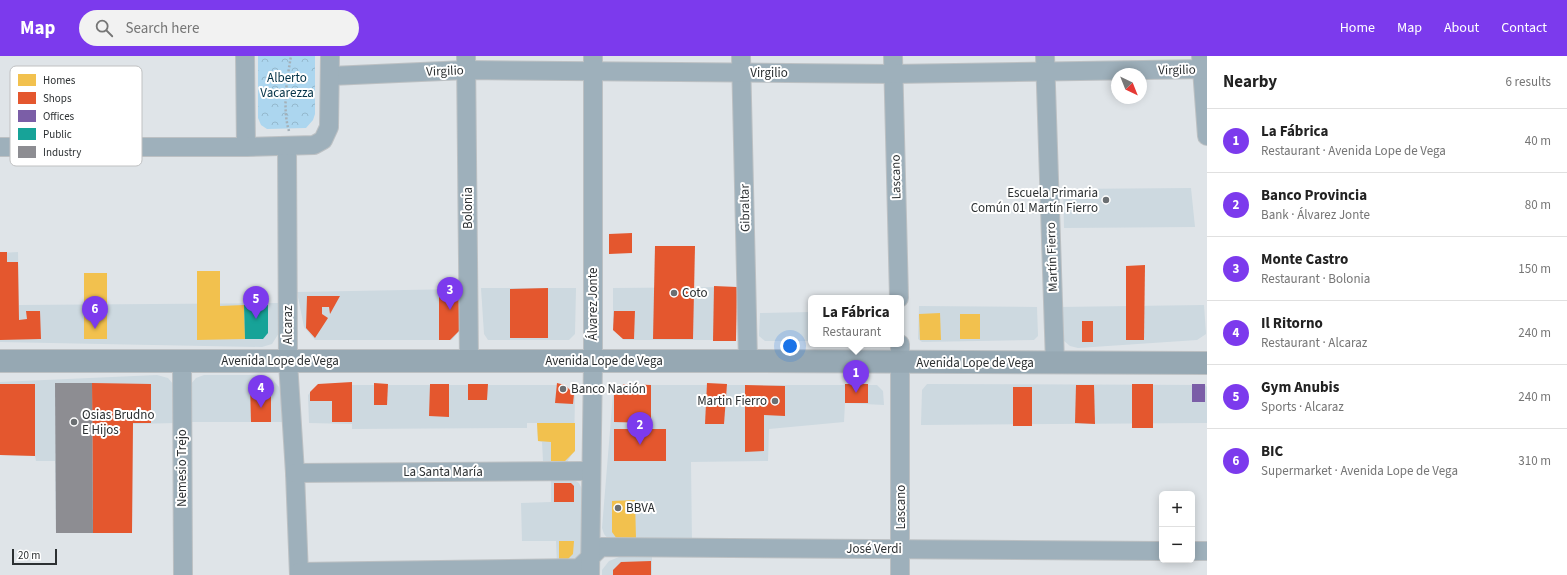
<!DOCTYPE html>
<meta charset="utf-8">
<style>
:root{--surface:#fff;--page:#f2f2f2;--text:#222;--muted:#767676;--line:#e0e0e0;--accent:#7c3aed}
body{margin:0;font-family:"Source Sans 3",sans-serif;background:var(--page);color:var(--text)}
.controls{position:absolute;right:12px;bottom:12px;display:grid;overflow:hidden;border-radius:6px;box-shadow:0 2px 10px #0003}
.controls button{width:36px;height:36px;display:grid;place-items:center;padding:0;border:0;border-bottom:1px solid var(--line);background:var(--surface);color:var(--text);font:20px sans-serif}
.compass{position:absolute;left:1111px;top:12px;width:36px;height:36px;border-radius:50%;background:var(--surface);box-shadow:0 2px 10px #0003;rotate:137deg}
.scale{position:absolute;left:12px;bottom:10px;width:45px;box-sizing:border-box;padding-left:4px;border:2px solid #2c3032;border-top:0;font-size:11px;line-height:14px;white-space:nowrap;color:#2c3032;-webkit-text-stroke:3px #fff;paint-order:stroke}
.you{position:absolute;left:790px;top:290px;width:14px;height:14px;margin:-10px;border:3px solid #fff;border-radius:50%;background:#1a73e8;box-shadow:0 0 0 6px #1a73e833}
.badge{display:grid;place-items:center;width:26px;height:26px;border-radius:50%;background:var(--accent);color:#fff;font-size:13px;font-weight:700}
.pin{position:absolute;translate:-50% -33px;filter:drop-shadow(0 1px 2px #0008)}
.pin::after{content:'';position:absolute;top:21px;width:14px;height:12px;background:inherit;clip-path:polygon(0 0,100% 0,50% 100%)}
.popup{position:absolute;left:808px;top:239px;width:96px;height:52px;box-sizing:border-box;display:grid;place-content:center;border-radius:6px;background:var(--surface);filter:drop-shadow(0 1px 3px #0005);font-size:13px;white-space:nowrap;color:var(--muted)}
.popup b{font-size:15px;color:var(--text)}
.popup::after{content:'';position:absolute;left:50%;top:100%;margin-left:-8px;border:8px solid transparent;border-top-color:var(--surface)}
.list{margin:0;padding:0;list-style:none}
h2{display:flex;justify-content:space-between;align-items:center;height:52px;margin:0;padding:0 16px;font-size:17px}
h2 small{font-size:13px;font-weight:400;color:var(--muted)}
.list li{display:grid;grid-template-columns:26px 1fr auto;gap:12px;align-items:center;box-sizing:border-box;height:64px;padding:0 16px;border-top:1px solid var(--line)}
.list b{display:block;font-size:15px;white-space:nowrap}
.list p{margin:0;font-size:13px;white-space:nowrap;color:var(--muted)}
.list em{font-size:13px;font-style:normal;color:var(--muted)}
.icon{flex:none;width:22px;height:22px;fill:none;stroke:currentColor;stroke-width:2;stroke-linecap:round;stroke-linejoin:round}
.map{position:relative;flex:none;width:1207px;height:519px;overflow:hidden}
header{display:flex;align-items:center;gap:24px;box-sizing:border-box;height:56px;padding:0 20px;background:var(--accent);color:#fff}
header strong{font-size:19px}
nav{display:flex;gap:22px;margin-inline-start:auto;font-size:14px}
.search{width:280px;height:36px;background:var(--page);display:flex;align-items:center;gap:10px;box-sizing:border-box;padding:0 14px;border-radius:22px;color:var(--muted);font-size:15px}
main{display:flex}
aside{flex:1;background:var(--surface)}
.map>svg:first-child{display:block}
</style>
<header>
<strong>Map</strong>
<div class="search"><svg class="icon" aria-label="search" viewBox="0 0 24 24"><circle cx="10" cy="10" r="6"/><path d="M15 15l6 6"/></svg>Search here</div>
<nav><a>Home</a><a>Map</a><a>About</a><a>Contact</a></nav>
</header>
<main>
<div class="map">
<svg width="1207" height="519" viewBox="0 0 1207 519">
<defs>
<pattern id="forest-crowns" width="20" height="18" patternUnits="userSpaceOnUse"><rect width="20" height="18" fill="#acd6ef"/><path d="M2 6a3 3 0 1 1 6 0M12 15a3 3 0 1 1 6 0" fill="none" stroke="#94b8cd"/></pattern>
</defs>
<rect width="100%" height="100%" fill="#dfe4e8"/>
<g fill="#cdd9e0">
<polygon points="1191,132 1195,171 1064,172 1063,133"/>
<polygon points="18,196 19,249 279,247 279,277 272,288 262,291 0,286 0,197"/>
<polygon points="736,231 736,284 624,284 613,274 613,232"/>
<polygon points="481,232 576,232 575,278 569,284 488,284 484,278"/>
<polygon points="460,233 459,275 452,284 315,284 304,271 297,236"/>
<polygon points="1204,249 1206,278 1197,284 1078,292 1070,290 1063,284 1059,251"/>
<polygon points="919,250 1037,251 1038,280 1034,284 922,286 918,283"/>
<polygon points="811,256 811,285 765,285 759,280 760,257"/>
<polygon points="157,319 168,322 173,328 176,367 133,368 132,477 56,477 55,405 36,405 35,400 0,399 0,326"/>
<polygon points="204,319 264,319 271,322 279,331 281,338 282,366 189,366 190,329 196,322"/>
<polygon points="927,328 1205,329 1207,331 1207,367 921,369 922,334"/>
<polygon points="317,329 565,329 575,339 574,395 567,406 543,405 542,386 538,385 537,367 527,367 527,372 352,373 352,368 309,367 308,339"/>
<polygon points="622,329 877,329 883,335 884,349 845,347 844,366 769,373 768,405 691,406 692,487 609,484 604,478 602,472 613,338"/>
<polygon points="551,423 568,423 574,424 579,427 584,437 583,495 576,505 557,509 556,485 522,485 521,447 551,446"/>
<polygon points="619,501 652,501 652,519 602,519 602,514 609,505"/>
</g>
<polygon fill="url(#forest-crowns)" points="258,0 315,0 315,58 313,64 306,72 267,73 261,69 258,62"/>
<g fill="#f2c14e">
<polygon points="197,215 220,215 220,250 244,249 245,283 197,284"/>
<rect x="84" y="217" width="23" height="66"/>
<polygon points="940,257 941,284 920,284 919,258"/>
<rect x="960" y="258" width="20" height="25"/>
<polygon points="537,367 575,367 575,395 565,405 551,405 551,386 538,385"/>
<polygon points="635,444 636,482 617,483 612,476 612,445"/>
<polygon points="559,485 574,485 573,498 568,503 559,503"/>
</g>
<g fill="#e4572e">
<polygon points="632,177 632,197 609,198 609,178"/>
<polygon points="655,190 695,190 693,283 653,283"/>
<polygon points="0,196 7,196 7,206 18,206 19,264 27,263 26,255 40,255 41,283 0,284"/>
<polygon points="1145,209 1144,284 1126,284 1126,210"/>
<polygon points="714,230 737,231 736,285 713,285"/>
<polygon points="548,232 548,282 510,282 510,233"/>
<polygon points="461,234 461,273 450,284 439,284 439,235"/>
<polygon points="307,240 340,240 330,258 329,251 322,251 322,258 328,262 315,282 306,272"/>
<polygon points="614,255 635,255 634,283 623,283 613,274"/>
<rect x="1082" y="265" width="11" height="21"/>
<polygon points="352,326 352,366 332,366 332,345 310,345 310,336 318,328"/>
<polygon points="92,327 151,328 151,367 133,367 132,477 93,477"/>
<polygon points="374,327 388,328 387,349 374,349"/>
<polygon points="557,327 565,329 574,338 573,348 555,347"/>
<polygon points="707,327 727,328 724,368 705,368"/>
<polygon points="0,328 35,328 35,400 0,399"/>
<polygon points="250,328 261,328 271,338 271,366 251,366"/>
<polygon points="430,328 449,328 449,361 429,360"/>
<polygon points="468,328 488,328 487,344 468,344"/>
<polygon points="624,328 651,329 651,367 614,366 614,338"/>
<rect x="845" y="328" width="23" height="19"/>
<rect x="1132" y="328" width="21" height="44"/>
<polygon points="745,329 785,330 785,360 764,359 764,395 745,396"/>
<polygon points="1076,329 1094,329 1095,368 1075,367"/>
<rect x="1013" y="331" width="19" height="39"/>
<rect x="614" y="373" width="52" height="32"/>
<polygon points="554,427 571,427 574,430 574,446 554,446"/>
<polygon points="651,505 651,519 613,519 613,514 621,506"/>
</g>
<rect fill="#7b5ea7" x="1192" y="328" width="13" height="18"/>
<polygon fill="#17a398" points="244,249 268,249 268,277 263,283 245,283"/>
<polygon fill="#8d8d92" points="55,327 92,327 93,477 56,477"/>
<g fill="none" stroke-linecap="round" stroke-linejoin="round">
<defs>
<g id="minor">
<polyline points="245,0 246,91"/>
<polyline points="466,0 469,305"/>
<polyline points="741,0 748,305"/>
<polyline points="893,0 899,242"/>
<polyline points="1045,0 1055,307"/>
<polyline points="1201,0 1207,80"/>
<polyline points="331,20 466,14 893,18 1207,13"/>
<polyline points="287,90 288,306 295,417 299,519"/>
<polyline points="0,91 246,91 314,89 323,84 329,71 330,0"/>
<polyline points="900,288 900,519"/>
<polyline points="182,305 183,519"/>
<polyline points="295,417 590,415"/>
<polyline points="1192,495 1207,495"/>
<polyline points="299,516 579,512 601,491 1162,495"/>
<polyline points="590,519 593,305 593,0"/>
</g>
<polyline id="major" points="0,305 748,305 1207,307"/>
</defs>
<use href="#minor" stroke="#bcc0c3" stroke-width="20"/>
<use href="#major" stroke="#bcc0c3" stroke-width="24"/>
<path stroke="#a4b0b8" stroke-width="2.5" stroke-dasharray="2 2" stroke-linecap="butt" d="M289,75C282,52 287,23 291,0"/>
<use href="#minor" stroke="#9eb0bb" stroke-width="18"/>
<use href="#major" stroke="#96a8b3" stroke-width="22"/>
</g>
<g fill="#6b6f72" stroke="#fff" stroke-width="1.5">
<circle cx="1106" cy="144" r="4"/>
<circle cx="674" cy="237" r="4"/>
<circle cx="563" cy="333" r="4"/>
<circle cx="775" cy="345" r="4"/>
<circle cx="74" cy="366" r="4"/>
<circle cx="618" cy="452" r="4"/>
</g>
<g text-anchor="middle" dominant-baseline="central" stroke-width="4" stroke-linejoin="round" paint-order="stroke">
<g font-size="13" fill="#2c3032" stroke="#fff">
<text transform="translate(1177 14) rotate(-1)">Virgilio</text>
<text transform="translate(445 15) rotate(-2)">Virgilio</text>
<text x="769" y="17">Virgilio</text>
<text transform="translate(896 121) rotate(-91)">Lascano</text>
<text transform="translate(468 152) rotate(-90)">Bolonia</text>
<text transform="translate(745 152) rotate(-91)">Gibraltar</text>
<text transform="translate(1052 201) rotate(-92)">Martín Fierro</text>
<text transform="translate(593 248) rotate(-90)">Álvarez Jonte</text>
<text transform="translate(288 269) rotate(-90)">Alcaraz</text>
<text x="280" y="305">Avenida Lope de Vega</text>
<text x="604" y="305">Avenida Lope de Vega</text>
<text x="975" y="307">Avenida Lope de Vega</text>
<text transform="translate(182 412) rotate(-90)">Nemesio Trejo</text>
<text x="443" y="416">La Santa María</text>
<text transform="translate(901 451) rotate(-90)">Lascano</text>
<text x="874" y="493">José Verdi</text>
</g>
<g font-size="13" fill="#033247" stroke="#fff">
<text x="287" y="22">Alberto<tspan x="287" dy="15">Vacarezza</tspan></text>
</g>
<g font-size="13" fill="#2c3032" stroke="#fff" text-anchor="start">
<text x="1098" y="137" text-anchor="end">Escuela Primaria<tspan x="1098" dy="15">Común 01 Martín Fierro</tspan></text>
<text x="682" y="237">Coto</text>
<text x="571" y="333">Banco Nación</text>
<text x="767" y="345" text-anchor="end">Martin Fierro</text>
<text x="82" y="359">Osias Brudno<tspan x="82" dy="15">E Hijos</tspan></text>
<text x="626" y="452">BBVA</text>
</g>
</g>
<rect x="10" y="10" width="132" height="100" rx="6" fill="#fff" stroke="#c0c1c2" stroke-width="1"/>
<rect x="18" y="18" width="18" height="12" fill="#f2c14e"/>
<rect x="18" y="36" width="18" height="12" fill="#e4572e"/>
<rect x="18" y="54" width="18" height="12" fill="#7b5ea7"/>
<rect x="18" y="72" width="18" height="12" fill="#17a398"/>
<rect x="18" y="90" width="18" height="12" fill="#8d8d92"/>
<g font-size="11" fill="#2c3032">
<text x="43" y="28">Homes</text>
<text x="43" y="46">Shops</text>
<text x="43" y="64">Offices</text>
<text x="43" y="82">Public</text>
<text x="43" y="100">Industry</text>
</g>
</svg>
<div class="controls">
<button>+</button>
<button>−</button>
</div>
<svg class="compass" viewBox="-18 -18 36 36"><path d="M0-13l5 13h-10z" fill="#e53935"/><path d="M0 13l5-13h-10z" fill="#767676"/></svg>
<div class="scale">20 m</div>
<div class="you"></div>
<div class="pin badge" style="left:856px;top:337px">1</div>
<div class="popup"><b>La Fábrica</b>Restaurant</div>
<div class="pin badge" style="left:640px;top:389px">2</div>
<div class="pin badge" style="left:450px;top:254px">3</div>
<div class="pin badge" style="left:261px;top:352px">4</div>
<div class="pin badge" style="left:256px;top:263px">5</div>
<div class="pin badge" style="left:95px;top:273px">6</div>
</div>
<aside>
<h2>Nearby<small>6 results</small></h2>
<ul class="list">
<li><span class="badge">1</span><div><b>La Fábrica</b><p>Restaurant · Avenida Lope de Vega</p></div><em>40 m</em></li>
<li><span class="badge">2</span><div><b>Banco Provincia</b><p>Bank · Álvarez Jonte</p></div><em>80 m</em></li>
<li><span class="badge">3</span><div><b>Monte Castro</b><p>Restaurant · Bolonia</p></div><em>150 m</em></li>
<li><span class="badge">4</span><div><b>Il Ritorno</b><p>Restaurant · Alcaraz</p></div><em>240 m</em></li>
<li><span class="badge">5</span><div><b>Gym Anubis</b><p>Sports · Alcaraz</p></div><em>240 m</em></li>
<li><span class="badge">6</span><div><b>BIC</b><p>Supermarket · Avenida Lope de Vega</p></div><em>310 m</em></li>
</ul>
</aside>
</main>
